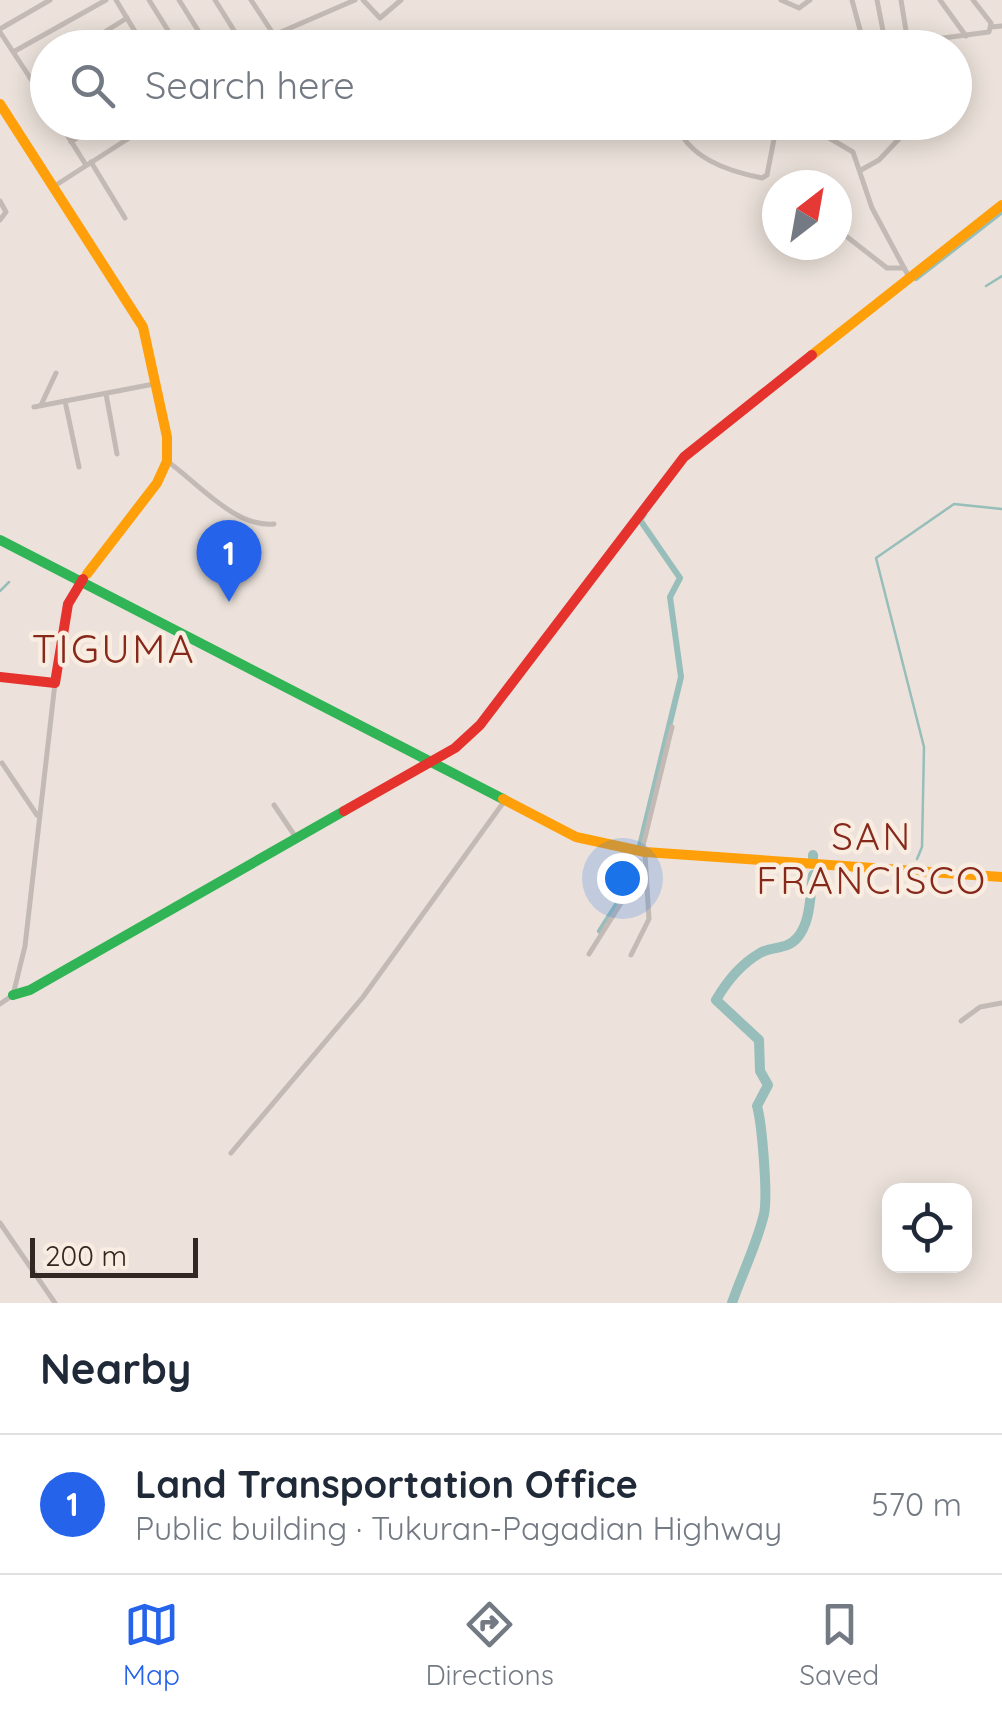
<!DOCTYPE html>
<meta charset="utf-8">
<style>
:root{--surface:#fff;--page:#f6f6f7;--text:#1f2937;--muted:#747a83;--line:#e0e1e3;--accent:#2563eb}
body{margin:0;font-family:Quicksand,sans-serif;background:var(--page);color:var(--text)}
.controls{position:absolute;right:30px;bottom:30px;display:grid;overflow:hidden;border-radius:20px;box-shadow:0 5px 25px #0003}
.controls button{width:90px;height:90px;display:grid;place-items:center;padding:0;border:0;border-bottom:2px solid var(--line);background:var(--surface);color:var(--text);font:50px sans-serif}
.compass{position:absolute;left:762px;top:170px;width:90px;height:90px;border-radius:50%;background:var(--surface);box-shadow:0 5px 25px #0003;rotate:31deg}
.scale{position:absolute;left:30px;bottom:25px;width:168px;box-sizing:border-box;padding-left:10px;border:5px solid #332724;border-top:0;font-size:28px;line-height:35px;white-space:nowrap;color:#332724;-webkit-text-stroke:8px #f9ece1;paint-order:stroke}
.you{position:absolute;left:622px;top:878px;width:35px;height:35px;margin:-25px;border:8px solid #fff;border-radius:50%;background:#1a73e8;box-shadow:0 0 0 15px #1a73e833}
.badge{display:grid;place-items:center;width:65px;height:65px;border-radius:50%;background:var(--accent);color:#fff;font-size:32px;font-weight:700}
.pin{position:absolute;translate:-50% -82px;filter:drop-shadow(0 2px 5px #0008)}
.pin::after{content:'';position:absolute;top:52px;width:35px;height:30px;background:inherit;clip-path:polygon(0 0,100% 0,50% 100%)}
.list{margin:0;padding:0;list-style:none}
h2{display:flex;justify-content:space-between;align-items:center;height:130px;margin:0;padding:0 40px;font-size:42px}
h2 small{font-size:32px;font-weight:400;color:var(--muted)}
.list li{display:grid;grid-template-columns:65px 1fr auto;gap:30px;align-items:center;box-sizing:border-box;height:140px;padding:0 40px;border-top:2px solid var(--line)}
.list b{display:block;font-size:38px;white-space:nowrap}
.list p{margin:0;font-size:32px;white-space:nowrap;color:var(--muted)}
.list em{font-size:32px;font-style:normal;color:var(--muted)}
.icon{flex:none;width:55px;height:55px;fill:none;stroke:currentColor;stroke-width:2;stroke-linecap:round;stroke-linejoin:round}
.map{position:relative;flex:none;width:1002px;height:1303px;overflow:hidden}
.search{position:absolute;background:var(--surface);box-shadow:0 5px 25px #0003;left:30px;right:30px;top:30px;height:110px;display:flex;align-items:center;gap:25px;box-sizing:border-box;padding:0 35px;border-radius:55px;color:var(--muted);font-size:38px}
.sheet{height:270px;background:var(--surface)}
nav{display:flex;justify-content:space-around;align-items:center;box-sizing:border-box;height:140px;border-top:2px solid var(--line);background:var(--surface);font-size:28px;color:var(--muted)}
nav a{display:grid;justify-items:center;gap:5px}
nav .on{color:var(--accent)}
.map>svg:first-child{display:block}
</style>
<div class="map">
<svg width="1002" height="1303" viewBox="0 0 1002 1303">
<rect width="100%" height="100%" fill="#ece2db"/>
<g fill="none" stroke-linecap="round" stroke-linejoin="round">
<g stroke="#97beba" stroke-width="2.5">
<polyline points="986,286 1002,276"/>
<polyline points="0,591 9,582"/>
<polyline points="813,855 817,856"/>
<polyline points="917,859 922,847 924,747 876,558 954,504 1002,509"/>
</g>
<g stroke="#97beba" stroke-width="6">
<polyline points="916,278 1002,211"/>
<polyline points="640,846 681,677 670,597 680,578 640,520 644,514"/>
<polyline points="600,931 639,870 639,862"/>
</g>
<g stroke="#97beba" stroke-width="10">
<polyline points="813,855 813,858"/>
<path d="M732,1303C742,1274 757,1244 764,1214C768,1195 762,1124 757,1106L768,1085L760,1071L759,1040L716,1000C727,981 741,964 760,953C772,946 787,950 797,938C811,923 810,894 813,875"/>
</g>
<g stroke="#c4bab5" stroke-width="5">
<polyline points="116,0 145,48"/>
<polyline points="149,0 179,48"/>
<polyline points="179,0 209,48"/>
<polyline points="215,0 245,48"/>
<polyline points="251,0 274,35"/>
<polyline points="363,0 380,18 401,0"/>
<polyline points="781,0 799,8 810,0"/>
<polyline points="852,0 865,48"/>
<polyline points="877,0 886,46"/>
<polyline points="901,0 908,43"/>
<polyline points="940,0 966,36"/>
<polyline points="991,27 1002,26"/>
<polyline points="0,29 50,0"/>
<polyline points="0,32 48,105"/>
<polyline points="79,48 127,18"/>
<polyline points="124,48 139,38"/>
<polyline points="257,48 274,35 355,0"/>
<polyline points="867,48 989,32 991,23 973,0"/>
<polyline points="15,51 106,0"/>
<polyline points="30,78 48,67"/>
<polyline points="954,114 958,116"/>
<polyline points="59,122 86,165"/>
<path d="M675,122C688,158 727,171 762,178L767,175L775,134L784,124L824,135L853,152L872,208L909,277"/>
<polyline points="71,142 102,122"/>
<polyline points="91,162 125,218"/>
<polyline points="861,170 879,160 915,122"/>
<polyline points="53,187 154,122"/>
<polyline points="0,201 6,212 0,220"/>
<polyline points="837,229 887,268 904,268"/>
<polyline points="106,394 117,454"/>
<polyline points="65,401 79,467"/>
<polyline points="41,405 56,373"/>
<polyline points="34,407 154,384"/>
<path d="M167,461C197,482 235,528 274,524"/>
<polyline points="2,763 37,815"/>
<polyline points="274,805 297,839"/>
<polyline points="642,850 672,727"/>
<polyline points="589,954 643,868"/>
<polyline points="631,955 649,919 645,855"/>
<polyline points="0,1004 13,995 25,946 55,683"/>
<polyline points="961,1021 980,1007 1002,1003"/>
<polyline points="231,1153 363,997 503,803"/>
<polyline points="0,1223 55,1303"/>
</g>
<g stroke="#30b455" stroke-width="10">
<polyline points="0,540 503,799"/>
<polyline points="13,995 30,990 344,811"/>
</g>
<g stroke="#ff9f0a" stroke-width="10">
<polyline points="0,104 143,327 167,437 167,461 157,483 87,574"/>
<polyline points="812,355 1002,205"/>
<polyline points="503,799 576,837 645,852 1002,877"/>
</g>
<g stroke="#e5322d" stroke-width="10">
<polyline points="0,677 55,683 68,604 83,579"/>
<polyline points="344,811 455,748 480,725 684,457 812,355"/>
</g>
</g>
<g text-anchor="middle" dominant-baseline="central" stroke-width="9" stroke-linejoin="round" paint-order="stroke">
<g font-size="38" letter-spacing="2.5" fill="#86281a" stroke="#f9ece1">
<text x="872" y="836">SAN<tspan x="872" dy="44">FRANCISCO</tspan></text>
</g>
<g font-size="40" letter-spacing="2.5" fill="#86281a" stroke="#f9ece1">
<text x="114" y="648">TIGUMA</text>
</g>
</g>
</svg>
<div class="controls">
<button><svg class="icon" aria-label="locate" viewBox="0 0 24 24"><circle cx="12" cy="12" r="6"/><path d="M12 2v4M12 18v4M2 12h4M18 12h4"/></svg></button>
</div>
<svg class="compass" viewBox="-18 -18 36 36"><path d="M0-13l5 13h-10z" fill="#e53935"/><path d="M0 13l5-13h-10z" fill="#747a83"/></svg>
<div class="scale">200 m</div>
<div class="you"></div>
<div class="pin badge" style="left:229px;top:602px">1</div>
<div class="search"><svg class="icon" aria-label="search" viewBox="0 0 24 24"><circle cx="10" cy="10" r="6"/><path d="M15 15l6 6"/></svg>Search here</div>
</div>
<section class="sheet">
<h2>Nearby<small></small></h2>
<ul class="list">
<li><span class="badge">1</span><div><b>Land Transportation Office</b><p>Public building · Tukuran-Pagadian Highway</p></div><em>570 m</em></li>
</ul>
</section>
<nav>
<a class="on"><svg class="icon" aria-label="map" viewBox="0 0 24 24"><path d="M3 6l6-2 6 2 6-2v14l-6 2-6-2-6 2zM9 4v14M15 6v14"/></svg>Map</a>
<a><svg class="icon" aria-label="directions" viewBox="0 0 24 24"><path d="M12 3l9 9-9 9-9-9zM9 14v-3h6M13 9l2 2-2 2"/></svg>Directions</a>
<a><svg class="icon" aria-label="saved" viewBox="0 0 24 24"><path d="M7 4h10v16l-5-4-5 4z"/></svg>Saved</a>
</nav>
